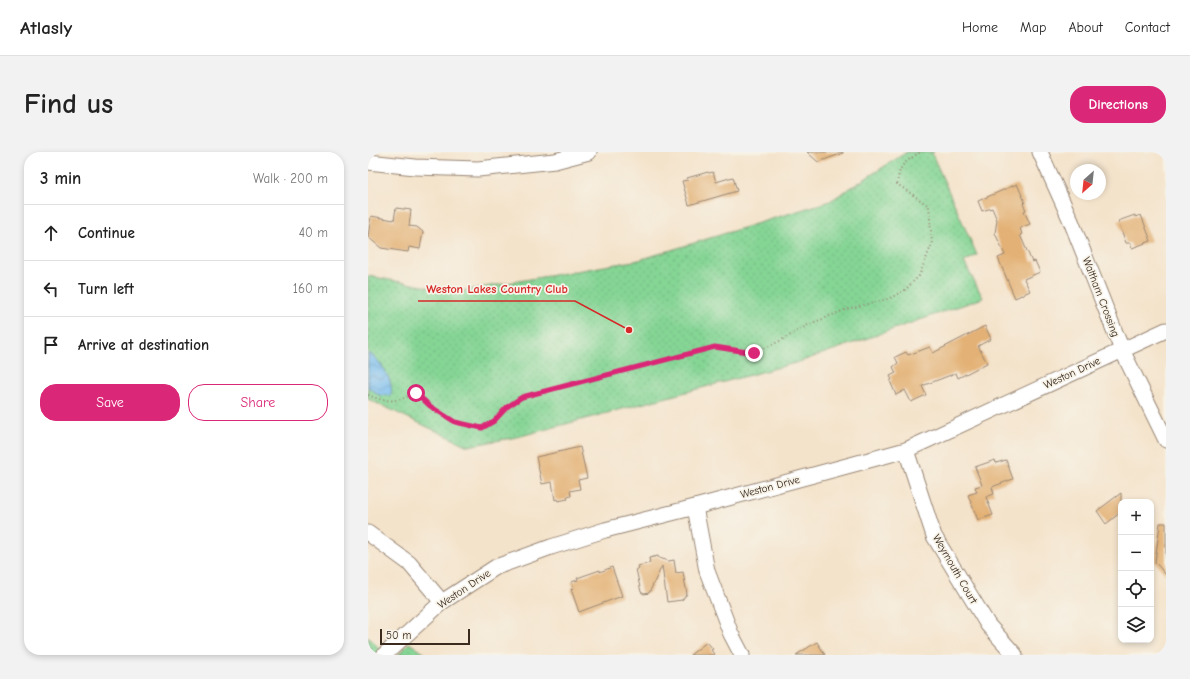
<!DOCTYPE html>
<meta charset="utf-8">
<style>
:root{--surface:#fff;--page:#f2f2f2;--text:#222;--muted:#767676;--line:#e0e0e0;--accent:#db2777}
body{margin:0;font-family:"Comic Neue",sans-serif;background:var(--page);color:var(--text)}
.controls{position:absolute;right:12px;bottom:12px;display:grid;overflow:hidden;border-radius:8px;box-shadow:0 2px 6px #0003}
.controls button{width:36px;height:36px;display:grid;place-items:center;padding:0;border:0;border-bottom:1px solid var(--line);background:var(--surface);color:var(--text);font:20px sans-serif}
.compass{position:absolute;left:702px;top:12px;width:36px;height:36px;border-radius:50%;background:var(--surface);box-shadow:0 2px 6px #0003;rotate:207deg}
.scale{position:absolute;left:12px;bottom:10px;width:90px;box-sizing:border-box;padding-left:4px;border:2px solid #3b2a1e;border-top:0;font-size:11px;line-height:14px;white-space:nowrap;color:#3b2a1e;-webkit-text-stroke:3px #f7f3e8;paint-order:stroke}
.stop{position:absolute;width:12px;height:12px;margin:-9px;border:3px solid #db2777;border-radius:50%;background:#fff}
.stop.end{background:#db2777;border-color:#fff;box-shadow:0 1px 4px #0008}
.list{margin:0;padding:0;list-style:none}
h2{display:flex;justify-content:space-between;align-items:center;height:52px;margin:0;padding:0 16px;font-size:17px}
h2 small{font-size:13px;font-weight:400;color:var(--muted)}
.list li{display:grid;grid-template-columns:26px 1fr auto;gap:12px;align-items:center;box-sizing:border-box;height:56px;padding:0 16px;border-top:1px solid var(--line)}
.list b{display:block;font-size:15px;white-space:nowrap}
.list em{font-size:13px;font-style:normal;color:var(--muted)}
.actions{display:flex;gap:8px;padding:12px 16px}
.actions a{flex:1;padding:9px 0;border:1px solid var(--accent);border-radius:16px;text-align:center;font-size:14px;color:var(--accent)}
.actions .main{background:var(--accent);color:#fff}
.icon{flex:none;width:22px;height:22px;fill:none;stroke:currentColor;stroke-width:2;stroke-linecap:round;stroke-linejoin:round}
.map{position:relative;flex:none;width:798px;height:503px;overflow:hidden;border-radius:16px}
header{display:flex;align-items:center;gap:24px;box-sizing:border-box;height:56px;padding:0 20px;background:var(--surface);border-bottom:1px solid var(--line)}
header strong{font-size:19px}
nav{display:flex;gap:22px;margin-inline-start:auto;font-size:14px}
.intro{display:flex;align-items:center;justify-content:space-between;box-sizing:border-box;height:96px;padding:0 24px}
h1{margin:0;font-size:28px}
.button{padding:10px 18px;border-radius:16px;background:var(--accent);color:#fff;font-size:14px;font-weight:700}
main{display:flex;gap:24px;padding:0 24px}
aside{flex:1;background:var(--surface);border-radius:16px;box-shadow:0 2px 6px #0003}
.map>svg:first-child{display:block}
</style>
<header>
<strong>Atlasly</strong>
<nav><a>Home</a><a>Map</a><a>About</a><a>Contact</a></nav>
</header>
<div class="intro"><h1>Find us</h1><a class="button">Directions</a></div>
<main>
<aside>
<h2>3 min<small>Walk · 200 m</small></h2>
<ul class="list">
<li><svg class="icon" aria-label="ahead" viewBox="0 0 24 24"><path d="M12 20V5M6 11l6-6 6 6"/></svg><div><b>Continue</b></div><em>40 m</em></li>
<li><svg class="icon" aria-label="left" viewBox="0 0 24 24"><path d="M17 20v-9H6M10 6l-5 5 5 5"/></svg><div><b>Turn left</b></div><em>160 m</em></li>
<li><svg class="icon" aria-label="arrive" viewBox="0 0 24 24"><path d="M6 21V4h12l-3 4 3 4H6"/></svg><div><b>Arrive at destination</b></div></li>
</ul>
<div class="actions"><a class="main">Save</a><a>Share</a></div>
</aside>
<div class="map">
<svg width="798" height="503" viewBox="0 0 798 503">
<defs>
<pattern id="grass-dots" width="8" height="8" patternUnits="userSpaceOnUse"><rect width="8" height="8" fill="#85d595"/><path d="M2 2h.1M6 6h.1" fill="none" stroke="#74b780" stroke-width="1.8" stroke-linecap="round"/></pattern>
<pattern id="water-waves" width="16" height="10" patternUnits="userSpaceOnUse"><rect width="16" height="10" fill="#79bef0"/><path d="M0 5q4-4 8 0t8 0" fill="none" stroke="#649bc2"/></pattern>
</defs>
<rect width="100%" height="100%" fill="#f7f3e8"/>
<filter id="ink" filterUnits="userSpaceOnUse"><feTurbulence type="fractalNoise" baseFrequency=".025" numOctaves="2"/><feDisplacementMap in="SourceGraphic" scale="8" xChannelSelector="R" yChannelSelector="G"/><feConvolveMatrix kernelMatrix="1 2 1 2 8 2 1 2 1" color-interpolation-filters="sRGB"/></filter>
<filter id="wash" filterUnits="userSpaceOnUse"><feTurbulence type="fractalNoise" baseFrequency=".012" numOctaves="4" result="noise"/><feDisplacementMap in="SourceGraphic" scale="16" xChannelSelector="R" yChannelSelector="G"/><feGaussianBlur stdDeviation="0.9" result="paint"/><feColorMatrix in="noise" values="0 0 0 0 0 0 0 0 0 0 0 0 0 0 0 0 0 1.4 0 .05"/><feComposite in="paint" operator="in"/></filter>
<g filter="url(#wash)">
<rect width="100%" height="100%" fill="#f4e3cb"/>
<g fill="url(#grass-dots)" stroke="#60805a">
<polygon points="539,0 566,0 564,2 609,103 596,110 615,146 431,210 149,285 100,294 0,247 0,124 88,140 271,108 462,49"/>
<polygon points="0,485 12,497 7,503 0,503"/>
<polygon points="41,491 59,503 30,503"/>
</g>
<path fill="url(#water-waves)" stroke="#5a7487" d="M0,201C11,205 29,233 22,244L11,243L0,235Z"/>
<g id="blocks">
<g fill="#e3b174">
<polygon points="439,0 475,0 475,1 450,10"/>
<polygon points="340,20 341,21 345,20 348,30 365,25 369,39 321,53 314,29 320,28 319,26"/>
<polygon points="649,32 657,50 655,52 658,58 656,59 662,72 652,76 654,82 652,83 664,110 667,109 672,120 656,127 662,139 647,146 630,106 637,103 627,81 629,68 624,56 614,59 610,49"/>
<polygon points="28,56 43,58 41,74 49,75 55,80 52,97 41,95 40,100 13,96 0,85 3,64 26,68"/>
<polygon points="767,63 767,65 773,63 783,89 764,96 762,91 758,91 750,69"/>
<polygon points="617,174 623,187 610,194 619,211 590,226 588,221 554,234 558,243 543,250 537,238 528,243 522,229 524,228 522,224 528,221 525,215 530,211 527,205 538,200 540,203 562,195 565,201"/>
<polygon points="212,295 219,326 210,328 212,337 202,339 203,344 199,345 200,347 190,349 189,347 187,348 184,330 174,332 168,305"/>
<polygon points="627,308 628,311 638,308 645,327 624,335 626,342 618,345 625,363 610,368 600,343 609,340 607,335 614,333 607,315"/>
<polygon points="753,341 753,360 738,372 729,359"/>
<polygon points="792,371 798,371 798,423 787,410"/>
<polygon points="290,404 291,406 301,409 306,408 308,421 315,420 319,442 314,448 299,450 294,414 281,441 276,442 273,440 268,417 271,417 270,414 282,411 281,406"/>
<polygon points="244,415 254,444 211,460 203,437 206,436 203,430 210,428 209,426 232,418 232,420"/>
<polygon points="339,490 345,497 343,498 347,503 322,503"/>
<polygon points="449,490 457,503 428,503"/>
</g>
</g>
</g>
<g filter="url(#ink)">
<use href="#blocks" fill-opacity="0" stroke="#988674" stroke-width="1"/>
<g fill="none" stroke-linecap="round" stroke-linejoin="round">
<defs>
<g id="minor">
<polyline points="672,0 703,69 754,198 798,288"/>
<polyline points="0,10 47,15 110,17 187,9 221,0"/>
<polyline points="538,298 566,384 620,473 647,503"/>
<polyline points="327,355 339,419 363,482 374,503"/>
<polyline points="0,381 41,411 74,450"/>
<polyline points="16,503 74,450 128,415 183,395 237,378 327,355 538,298 798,178"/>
</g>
</defs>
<use href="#minor" stroke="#988674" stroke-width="17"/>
<g stroke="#988674" stroke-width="2" stroke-dasharray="1 3" stroke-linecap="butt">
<path d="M0,243C19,251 30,250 48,241L62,254L87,270L114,276L126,269L139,255L154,245L347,195L386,201L410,190L442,172L479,157L520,147L537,138L551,124L564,92L561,54L529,32C532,12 535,11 553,0"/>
<polyline points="0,494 6,498"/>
</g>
<use href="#minor" stroke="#fff" stroke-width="15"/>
</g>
</g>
<g fill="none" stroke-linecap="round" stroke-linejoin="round" filter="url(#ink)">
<polyline stroke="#db2777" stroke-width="5" points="48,241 62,254 87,270 114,276 126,269 139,255 154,245 347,195 386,201"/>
</g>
<g text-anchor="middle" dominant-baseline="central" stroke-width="3.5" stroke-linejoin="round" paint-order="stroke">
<g font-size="11" fill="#3b2a1e" stroke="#f7f3e8">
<text transform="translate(733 145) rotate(69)">Waltham Crossing</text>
<text transform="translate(704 221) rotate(-25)">Weston Drive</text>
<text transform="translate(402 335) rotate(-15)">Weston Drive</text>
<text transform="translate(587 417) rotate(60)">Weymouth Court</text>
<text transform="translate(96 437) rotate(-34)">Weston Drive</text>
</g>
</g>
<path fill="none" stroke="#d62828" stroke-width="1.5" d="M261 178L207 149H50"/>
<circle fill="#d62828" stroke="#f7f3e8" stroke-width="1.5" cx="261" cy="178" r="4"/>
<g font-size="12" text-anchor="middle" font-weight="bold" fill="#d62828" stroke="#f7f3e8" stroke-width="3.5" stroke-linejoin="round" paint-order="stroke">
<text x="129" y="141">Weston Lakes Country Club</text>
</g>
</svg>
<div class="controls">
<button>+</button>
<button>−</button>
<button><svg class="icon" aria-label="locate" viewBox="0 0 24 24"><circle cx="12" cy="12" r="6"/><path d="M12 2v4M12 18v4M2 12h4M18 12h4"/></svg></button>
<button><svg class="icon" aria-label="layers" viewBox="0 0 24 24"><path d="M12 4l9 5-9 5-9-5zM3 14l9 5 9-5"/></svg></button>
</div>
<svg class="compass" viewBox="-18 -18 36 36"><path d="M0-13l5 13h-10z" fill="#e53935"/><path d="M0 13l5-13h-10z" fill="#767676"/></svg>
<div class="scale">50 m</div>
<div class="stop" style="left:48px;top:241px"></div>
<div class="stop end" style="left:386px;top:201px"></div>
</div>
</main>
